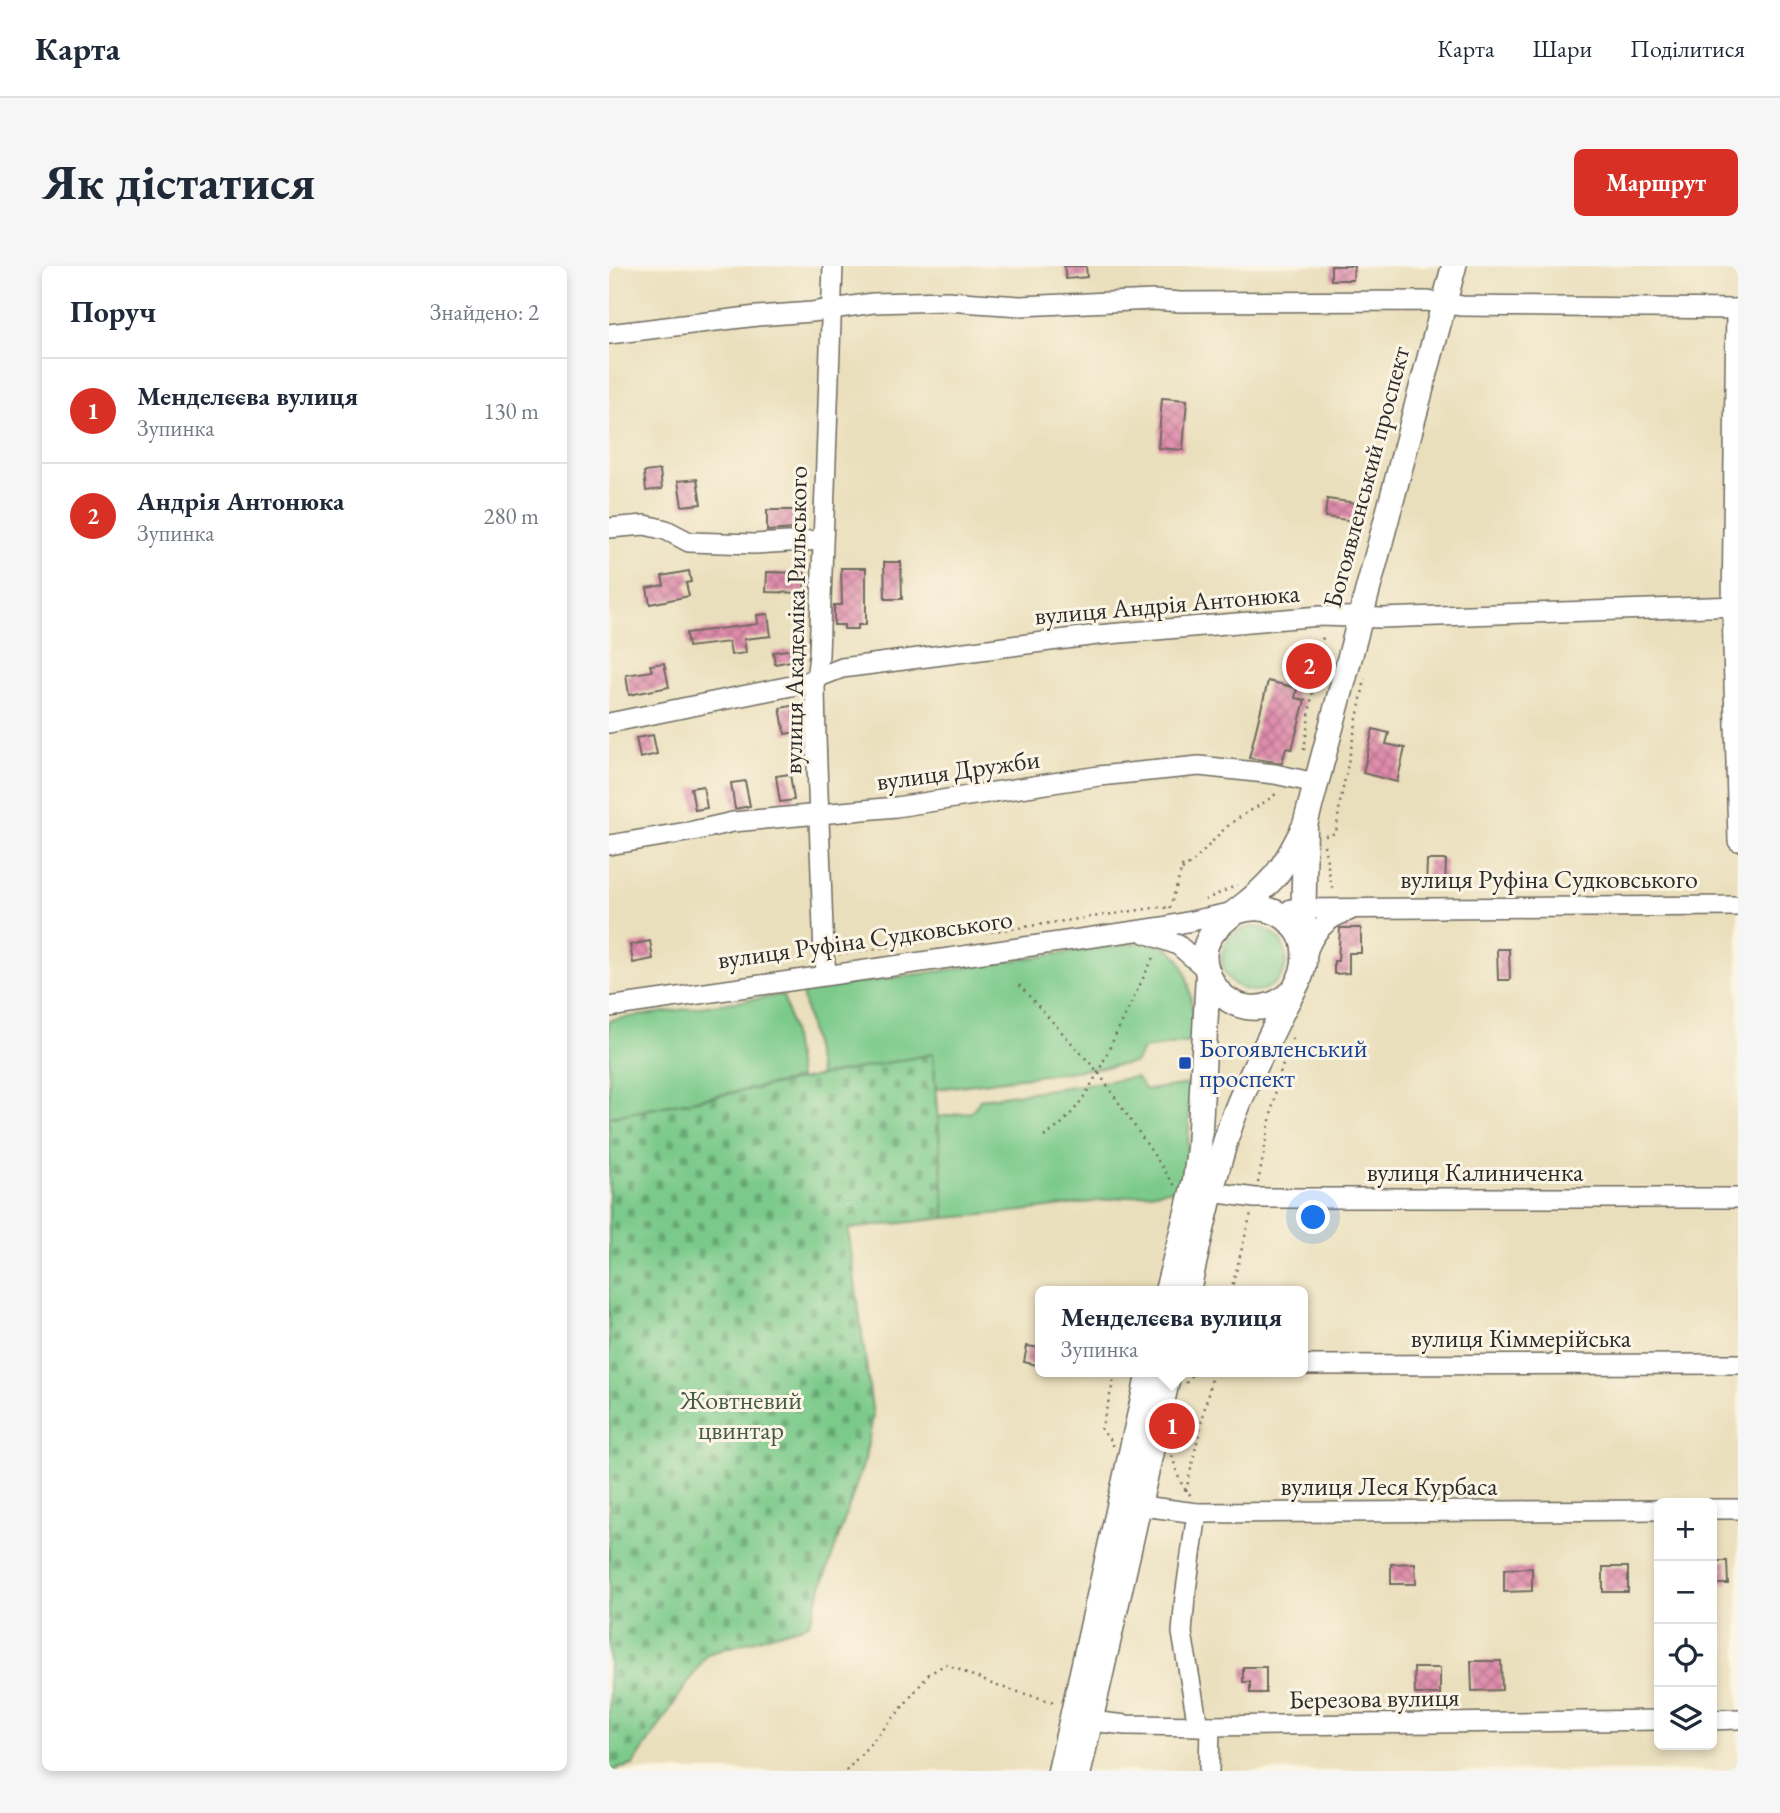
<!DOCTYPE html>
<html lang="uk">
<meta charset="utf-8">
<style>
:root{--surface:#fff;--page:#f6f6f7;--text:#1f2937;--muted:#747a83;--line:#e0e1e3;--accent:#d93025}
body{margin:0;font-family:"EB Garamond",serif;background:var(--page);color:var(--text)}
.controls{position:absolute;right:21px;bottom:21px;display:grid;overflow:hidden;border-radius:10px;box-shadow:0 4px 10px #0003}
.controls button{width:63px;height:63px;display:grid;place-items:center;padding:0;border:0;border-bottom:2px solid var(--line);background:var(--surface);color:var(--text);font:35px sans-serif}
.you{position:absolute;left:705px;top:952px;width:24px;height:24px;margin:-18px;border:5px solid #fff;border-radius:50%;background:#1a73e8;box-shadow:0 0 0 10px #1a73e833}
.badge{display:grid;place-items:center;width:46px;height:46px;border-radius:50%;background:var(--accent);color:#fff;font-size:23px;font-weight:700}
.pin{position:absolute;translate:-50% -50%;border:4px solid #fff;box-shadow:0 2px 7px #0006}
.popup{position:absolute;left:426px;top:1020px;width:273px;height:91px;box-sizing:border-box;display:grid;place-content:center;border-radius:10px;background:var(--surface);filter:drop-shadow(0 2px 5px #0005);font-size:23px;white-space:nowrap;color:var(--muted)}
.popup b{font-size:26px;color:var(--text)}
.popup::after{content:'';position:absolute;left:50%;top:100%;margin-left:-14px;border:14px solid transparent;border-top-color:var(--surface)}
.list{margin:0;padding:0;list-style:none}
h2{display:flex;justify-content:space-between;align-items:center;height:91px;margin:0;padding:0 28px;font-size:30px}
h2 small{font-size:23px;font-weight:400;color:var(--muted)}
.list li{display:grid;grid-template-columns:46px 1fr auto;gap:21px;align-items:center;box-sizing:border-box;height:105px;padding:0 28px;border-top:2px solid var(--line)}
.list b{display:block;font-size:26px;white-space:nowrap}
.list p{margin:0;font-size:23px;white-space:nowrap;color:var(--muted)}
.list em{font-size:23px;font-style:normal;color:var(--muted)}
.icon{flex:none;width:38px;height:38px;fill:none;stroke:currentColor;stroke-width:2;stroke-linecap:round;stroke-linejoin:round}
.map{position:relative;flex:none;width:1129px;height:1505px;overflow:hidden;border-radius:10px}
header{display:flex;align-items:center;gap:42px;box-sizing:border-box;height:98px;padding:0 35px;background:var(--surface);border-bottom:2px solid var(--line)}
header strong{font-size:33px}
nav{display:flex;gap:38px;margin-inline-start:auto;font-size:24px}
.intro{display:flex;align-items:center;justify-content:space-between;box-sizing:border-box;height:168px;padding:0 42px}
h1{margin:0;font-size:49px}
.button{padding:18px 32px;border-radius:10px;background:var(--accent);color:#fff;font-size:24px;font-weight:700}
main{display:flex;gap:42px;padding:0 42px}
aside{flex:1;background:var(--surface);border-radius:10px;box-shadow:0 4px 10px #0003}
.map>svg:first-child{display:block}
</style>
<header>
<strong>Карта</strong>
<nav><a>Карта</a><a>Шари</a><a>Поділитися</a></nav>
</header>
<div class="intro"><h1>Як дістатися</h1><a class="button">Маршрут</a></div>
<main>
<aside>
<h2>Поруч<small>Знайдено: 2</small></h2>
<ul class="list">
<li><span class="badge">1</span><div><b>Менделєєва вулиця</b><p>Зупинка</p></div><em>130 m</em></li>
<li><span class="badge">2</span><div><b>Андрія Антонюка</b><p>Зупинка</p></div><em>280 m</em></li>
</ul>
</aside>
<div class="map">
<svg width="1129" height="1505" viewBox="0 0 1129 1505">
<defs>
<pattern id="cemetery-stones" width="16" height="16" patternUnits="userSpaceOnUse" patternTransform="scale(1.75)"><rect width="16" height="16" fill="#7bca8b"/><path d="M2 7V4a2 2 0 0 1 4 0v3zM10 15v-3a2 2 0 0 1 4 0v3z" fill="#65a472"/></pattern>
<pattern id="building-cross-hatch" width="8" height="8" patternUnits="userSpaceOnUse" patternTransform="scale(1.75)"><rect width="8" height="8" fill="#df8cab"/><path d="M0 0l8 8M0 8l8-8" fill="none" stroke="#b5738b"/></pattern>
</defs>
<rect width="100%" height="100%" fill="#fcf5e5"/>
<filter id="ink" filterUnits="userSpaceOnUse"><feTurbulence type="fractalNoise" baseFrequency=".0143" numOctaves="2"/><feDisplacementMap in="SourceGraphic" scale="14" xChannelSelector="R" yChannelSelector="G"/><feConvolveMatrix kernelMatrix="1 2 1 2 8 2 1 2 1" color-interpolation-filters="sRGB"/></filter>
<filter id="wash" filterUnits="userSpaceOnUse"><feTurbulence type="fractalNoise" baseFrequency=".00686" numOctaves="4" result="noise"/><feDisplacementMap in="SourceGraphic" scale="28" xChannelSelector="R" yChannelSelector="G"/><feGaussianBlur stdDeviation="1.57" result="paint"/><feColorMatrix in="noise" values="0 0 0 0 0 0 0 0 0 0 0 0 0 0 0 0 0 1.4 0 .05"/><feComposite in="paint" operator="in"/></filter>
<g filter="url(#wash)">
<rect width="100%" height="100%" fill="#eadfbc"/>
<g fill="#7bca8b" stroke="#537a5b" stroke-width="2">
<circle cx="645" cy="693" r="32"/>
<path d="M539,675C546,678 554,680 560,683C584,698 584,751 583,776L534,783L526,797L327,823L324,788L211,810L193,727L194,725Z"/>
<polygon points="174,729 183,764 190,813 0,851 0,754"/>
<path d="M527,811L537,824L582,818L577,918L571,922C493,935 415,947 336,952L329,851L362,846L372,833Z"/>
</g>
<polygon fill="url(#cemetery-stones)" stroke="#537a5b" stroke-width="2" points="324,788 336,952 239,963 264,1151 256,1193 200,1358 98,1388 24,1499 0,1505 0,851"/>
<g id="blocks">
<g fill="url(#building-cross-hatch)">
<polygon points="455,0 477,0 478,11 457,13"/>
<polygon points="722,0 745,0 744,14 722,14"/>
<polygon points="553,132 578,134 574,184 549,182"/>
<polygon points="51,204 53,223 37,225 35,206"/>
<polygon points="88,213 92,238 73,240 69,215"/>
<polygon points="718,233 755,238 752,256 716,251"/>
<polygon points="158,244 186,244 186,263 158,265"/>
<polygon points="275,296 292,296 293,333 276,333"/>
<polygon points="232,302 257,302 257,359 249,359 249,363 235,363 235,359 225,359 225,339 233,339"/>
<polygon points="80,305 82,316 77,317 80,330 41,338 38,322 55,319 53,310"/>
<polygon points="158,306 196,307 195,327 157,326"/>
<polygon points="159,348 162,370 135,373 137,387 122,389 120,376 79,381 77,367 149,358 148,349"/>
<polygon points="185,383 187,394 166,398 164,386"/>
<polygon points="55,397 60,421 20,429 17,409 43,405 41,399"/>
<polygon points="659,415 688,422 686,432 696,434 683,483 677,482 673,497 640,492"/>
<polygon points="188,439 192,465 176,468 171,442"/>
<polygon points="764,463 780,467 777,478 796,482 788,516 754,507"/>
<polygon points="44,469 48,488 31,492 27,472"/>
<polygon points="181,508 185,534 171,536 167,510"/>
<polygon points="136,515 141,540 126,543 122,517"/>
<polygon points="94,520 98,542 86,544 82,522"/>
<polygon points="818,594 837,594 836,622 817,621"/>
<polygon points="731,662 752,662 752,687 740,687 740,707 725,708 725,695 729,695"/>
<polygon points="41,675 44,693 24,697 21,679"/>
<polygon points="888,683 900,683 901,714 889,714"/>
<polygon points="418,1080 432,1082 432,1100 415,1096"/>
<polygon points="1103,1295 1118,1295 1119,1318 1103,1318"/>
<polygon points="806,1297 807,1318 782,1318 782,1298"/>
<rect x="994" y="1301" width="25" height="25"/>
<polygon points="923,1302 923,1325 895,1326 895,1303"/>
<polygon points="862,1395 892,1395 893,1424 863,1425"/>
<polygon points="634,1401 657,1401 657,1427 641,1427 641,1416 634,1416"/>
<polygon points="805,1402 831,1402 831,1428 806,1428"/>
</g>
</g>
</g>
<g filter="url(#ink)">
<use href="#blocks" fill-opacity="0" stroke="#6e6a5e" stroke-width="2"/>
<g fill="none" stroke-linecap="round" stroke-linejoin="round">
<defs>
<g id="minor">
<polyline points="1127,43 1123,340 1129,575"/>
<polyline points="0,68 148,50 203,46 264,37 338,35 411,40 545,34 571,36 817,35 853,40 1129,43"/>
<polyline points="0,262 36,259 57,264 80,276 145,278 213,274"/>
<polyline points="0,457 192,418 233,402 488,369 711,350 772,352 1129,340"/>
<polyline points="0,579 84,565 124,556 287,541 490,510 590,500 666,508 706,517"/>
<polyline points="682,643 1129,640"/>
<polyline points="536,667 569,679 598,704"/>
<path d="M697,690C703,668 717,652 740,645"/>
<polyline points="218,709 215,690 207,471 206,422 210,389 224,0"/>
<polyline points="0,741 554,661 625,646"/>
<polyline points="603,926 646,932 1129,932"/>
<polyline points="694,1099 1129,1098"/>
<polyline points="517,1238 588,1247 1050,1244"/>
<polyline points="1103,1243 1129,1243"/>
<polyline points="588,1247 576,1331 573,1367 589,1460"/>
<polyline points="1103,1454 1129,1453"/>
<polyline points="481,1455 517,1459 601,1460 1050,1454"/>
<polyline points="600,1505 601,1460"/>
</g>
<g id="major">
<path d="M627,646C655,636 682,647 694,675"/>
<path d="M682,727C669,738 654,744 637,741C621,738 608,727 601,712C582,672 615,656 640,635C650,627 659,618 667,609C678,595 686,579 694,563"/>
<polyline points="558,1025 586,914 590,882 599,707"/>
<path d="M579,1025C590,974 602,921 618,870C631,828 653,788 672,748C685,720 700,709 694,675L696,559L699,548L845,0"/>
<polyline points="451,1505 540,1106"/>
<polyline points="470,1505 560,1106"/>
</g>
</defs>
<use href="#minor" stroke="#6e6a5e" stroke-width="22"/>
<use href="#major" stroke="#6e6a5e" stroke-width="27"/>
<g stroke="#6e6a5e" stroke-width="2.5" stroke-dasharray="2 5" stroke-linecap="butt">
<path d="M695,484C701,445 705,406 715,367"/>
<polyline points="716,570 727,567 731,537 756,413"/>
<polyline points="715,579 724,627"/>
<path d="M573,604C593,591 603,573 620,559C636,546 655,539 670,525"/>
<polyline points="596,634 628,619"/>
<polyline points="561,642 575,595"/>
<polyline points="230,688 551,641 559,642"/>
<polyline points="410,719 489,806 566,920"/>
<path d="M435,871C473,847 490,805 508,766C521,740 533,714 546,688"/>
<polyline points="649,917 669,813 684,770"/>
<polyline points="622,1025 642,947"/>
<polyline points="577,1117 585,1106"/>
<polyline points="504,1180 504,1176 492,1164 507,1106"/>
<path d="M561,1183C567,1199 568,1219 583,1230"/>
<polyline points="577,1225 604,1106"/>
<polyline points="1063,1235 1092,1234"/>
<polyline points="237,1505 287,1449 320,1408 337,1398 385,1419 448,1437"/>
</g>
<use href="#minor" stroke="#fff" stroke-width="19"/>
<use href="#major" stroke="#fff" stroke-width="24"/>
</g>
</g>
<rect fill="#1a4fb4" stroke="#fcf5e5" stroke-width="2.5" x="569" y="790" width="14" height="14" rx="3.5"/>
<g text-anchor="middle" dominant-baseline="central" stroke-width="6" stroke-linejoin="round" paint-order="stroke">
<g font-size="26" fill="#2b2b2b" stroke="#fcf5e5">
<text transform="translate(757 211) rotate(-75)">Богоявленський проспект</text>
<text transform="translate(558 338) rotate(-5)">вулиця Андрія Антонюка</text>
<text transform="translate(186 354) rotate(-89)">вулиця Академіка Рильського</text>
<text transform="translate(349 504) rotate(-8)">вулиця Дружби</text>
<text x="940" y="613">вулиця Руфіна Судковського</text>
<text transform="translate(256 673) rotate(-8)">вулиця Руфіна Судковського</text>
<text x="866" y="906">вулиця Калиниченка</text>
<text x="912" y="1072">вулиця Кіммерійська</text>
<text x="780" y="1220">вулиця Леся Курбаса</text>
<text transform="translate(765 1432) rotate(-1)">Березова вулиця</text>
</g>
<g font-size="26" fill="#164399" stroke="#fcf5e5" text-anchor="start">
<text x="590" y="782">Богоявленський<tspan x="590" dy="30">проспект</tspan></text>
</g>
<g font-size="26" fill="#435b48" stroke="#fcf5e5">
<text x="132" y="1134">Жовтневий<tspan x="132" dy="30">цвинтар</tspan></text>
</g>
</g>
</svg>
<div class="controls">
<button>+</button>
<button>−</button>
<button><svg class="icon" aria-label="locate" viewBox="0 0 24 24"><circle cx="12" cy="12" r="6"/><path d="M12 2v4M12 18v4M2 12h4M18 12h4"/></svg></button>
<button><svg class="icon" aria-label="layers" viewBox="0 0 24 24"><path d="M12 4l9 5-9 5-9-5zM3 14l9 5 9-5"/></svg></button>
</div>
<div class="you"></div>
<div class="pin badge" style="left:563px;top:1160px">1</div>
<div class="popup"><b>Менделєєва вулиця</b>Зупинка</div>
<div class="pin badge" style="left:700px;top:400px">2</div>
</div>
</main>
